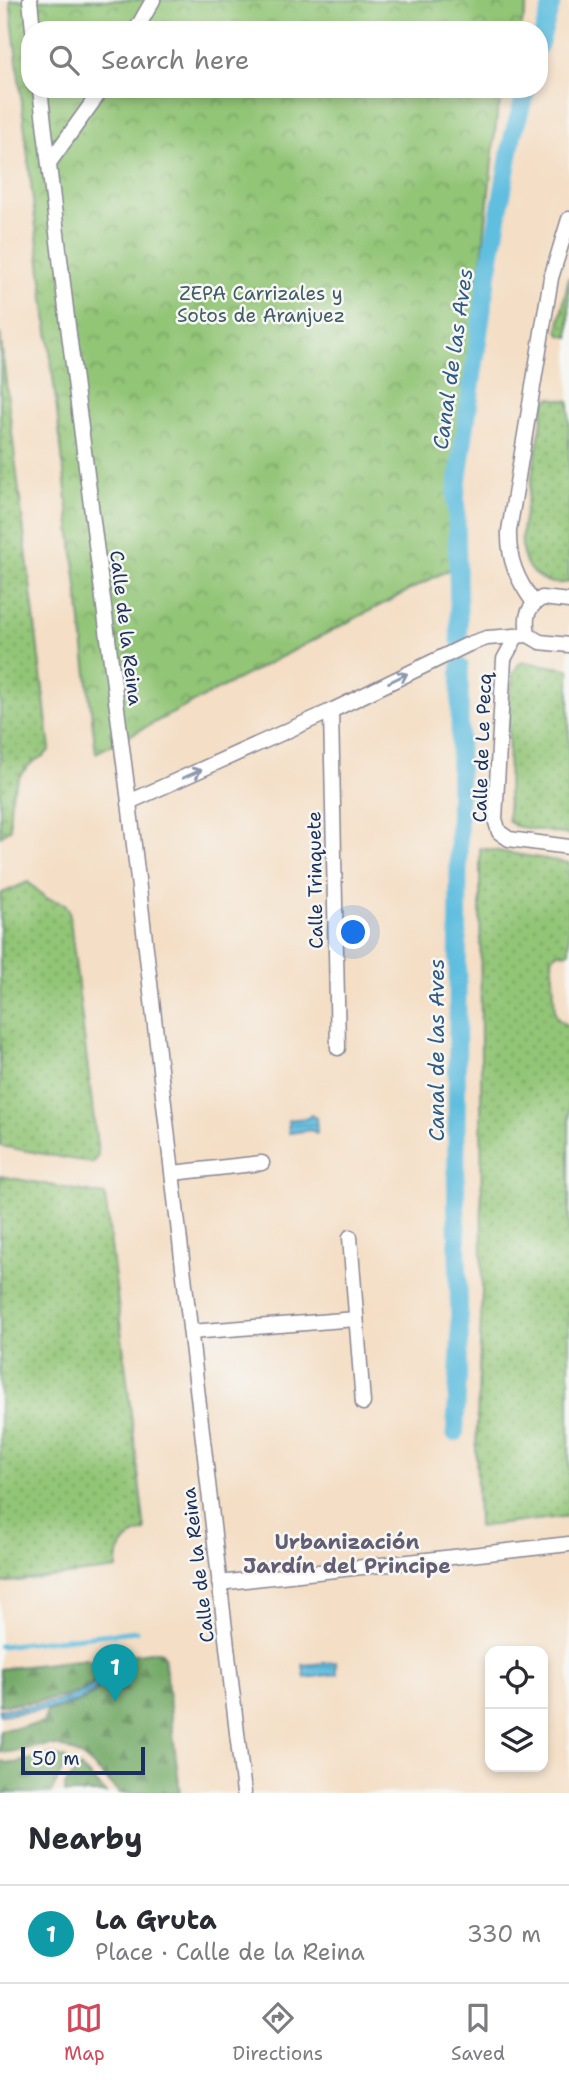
<!DOCTYPE html>
<meta charset="utf-8">
<style>
:root{--surface:#fff;--page:#f2f2f3;--text:#2b2b33;--muted:#7c7c81;--line:#e1e1e2;--accent:#d1495b}
body{margin:0;font-family:"Shantell Sans",sans-serif;background:var(--page);color:var(--text)}
.controls{position:absolute;right:21px;bottom:21px;display:grid;overflow:hidden;border-radius:14px;box-shadow:0 4px 10px #0003}
.controls button{width:63px;height:63px;display:grid;place-items:center;padding:0;border:0;border-bottom:2px solid var(--line);background:var(--surface);color:var(--text);font:35px sans-serif}
.scale{position:absolute;left:21px;bottom:18px;width:124px;box-sizing:border-box;padding-left:7px;border:4px solid #1b2f5e;border-top:0;font-size:19px;line-height:24px;white-space:nowrap;color:#1b2f5e;-webkit-text-stroke:5px #f6f6f2;paint-order:stroke}
.you{position:absolute;left:354px;top:933px;width:24px;height:24px;margin:-18px;border:5px solid #fff;border-radius:50%;background:#1a73e8;box-shadow:0 0 0 10px #1a73e833}
.badge{display:grid;place-items:center;width:46px;height:46px;border-radius:50%;background:var(--accent);color:#fff;font-size:23px;font-weight:700}
.pin{position:absolute;translate:-50% -58px;filter:drop-shadow(0 2px 4px #0008)}
.pin::after{content:'';position:absolute;top:37px;width:24px;height:21px;background:inherit;clip-path:polygon(0 0,100% 0,50% 100%)}
.list{margin:0;padding:0;list-style:none}
h2{display:flex;justify-content:space-between;align-items:center;height:91px;margin:0;padding:0 28px;font-size:30px}
h2 small{font-size:23px;font-weight:400;color:var(--muted)}
.list li{display:grid;grid-template-columns:46px 1fr auto;gap:21px;align-items:center;box-sizing:border-box;height:98px;padding:0 28px;border-top:2px solid var(--line)}
.list b{display:block;font-size:26px;white-space:nowrap}
.list p{margin:0;font-size:23px;white-space:nowrap;color:var(--muted)}
.list em{font-size:23px;font-style:normal;color:var(--muted)}
.icon{flex:none;width:38px;height:38px;fill:none;stroke:currentColor;stroke-width:2;stroke-linecap:round;stroke-linejoin:round}
.map{position:relative;flex:none;width:569px;height:1793px;overflow:hidden}
.search{position:absolute;background:var(--surface);box-shadow:0 4px 10px #0003;left:21px;right:21px;top:21px;height:77px;display:flex;align-items:center;gap:18px;box-sizing:border-box;padding:0 24px;border-radius:28px;color:var(--muted);font-size:26px}
.sheet{height:189px;background:var(--surface)}
nav{display:flex;justify-content:space-around;align-items:center;box-sizing:border-box;height:98px;border-top:2px solid var(--line);background:var(--surface);font-size:19px;color:var(--muted)}
nav a{display:grid;justify-items:center;gap:4px}
nav .on{color:var(--accent)}
.map>svg:first-child{display:block}
</style>
<div class="map">
<svg width="569" height="1793" viewBox="0 0 569 1793">
<defs>
<pattern id="grass-dots" width="8" height="8" patternUnits="userSpaceOnUse" patternTransform="scale(1.75)"><rect width="8" height="8" fill="#92c576"/><path d="M2 2h.1M6 6h.1" fill="none" stroke="#76a064" stroke-width="1.8" stroke-linecap="round"/></pattern>
<pattern id="forest-firs" width="22" height="20" patternUnits="userSpaceOnUse" patternTransform="scale(1.75)"><rect width="22" height="20" fill="#75aa67"/><path d="M5 1l3.5 6h-7zM16 11l3.5 6h-7z" fill="#5f8b58"/></pattern>
<pattern id="park-crowns" width="20" height="18" patternUnits="userSpaceOnUse" patternTransform="scale(1.75)"><rect width="20" height="18" fill="#92c576"/><path d="M2 6a3 3 0 1 1 6 0M12 15a3 3 0 1 1 6 0" fill="none" stroke="#76a064"/></pattern>
<pattern id="water-rules" width="6" height="5" patternUnits="userSpaceOnUse" patternTransform="scale(1.75)"><rect width="6" height="5" fill="#61bedf"/><path d="M0 2.5h6" fill="none" stroke="#4f9bb8"/></pattern>
</defs>
<rect width="100%" height="100%" fill="#f6f6f2"/>
<filter id="ink" filterUnits="userSpaceOnUse"><feTurbulence type="fractalNoise" baseFrequency=".0143" numOctaves="2"/><feDisplacementMap in="SourceGraphic" scale="14" xChannelSelector="R" yChannelSelector="G"/><feConvolveMatrix kernelMatrix="1 2 1 2 8 2 1 2 1" color-interpolation-filters="sRGB"/></filter>
<filter id="wash" filterUnits="userSpaceOnUse"><feTurbulence type="fractalNoise" baseFrequency=".00686" numOctaves="4" result="noise"/><feDisplacementMap in="SourceGraphic" scale="28" xChannelSelector="R" yChannelSelector="G"/><feGaussianBlur stdDeviation="1.57" result="paint"/><feColorMatrix in="noise" values="0 0 0 0 0 0 0 0 0 0 0 0 0 0 0 0 0 1.4 0 .05"/><feComposite in="paint" operator="in"/></filter>
<g filter="url(#wash)">
<rect width="100%" height="100%" fill="#f4dec5"/>
<g fill="url(#grass-dots)" stroke="#567a6a" stroke-width="2">
<polygon points="569,276 569,337 560,335 558,330"/>
<path d="M0,333L50,749C46,756 39,758 33,762C10,780 9,803 10,829L0,836Z"/>
<path d="M551,398L569,401V582C548,587 528,576 523,554C519,535 525,513 529,494C534,463 540,433 545,402Z"/>
<polygon points="524,662 569,669 569,835 515,826 508,820 509,699 513,673 519,664"/>
<polygon points="480,848 569,863 569,952 556,953 552,959 555,1013 558,1019 569,1027 569,1516 478,1527 476,1449 482,1290"/>
<polygon points="28,882 46,898 65,904 69,910 98,1154 96,1160 92,1163 0,1146 0,894"/>
<path d="M0,1176L105,1195L145,1531C125,1536 116,1549 117,1569L0,1583Z"/>
</g>
<g fill="url(#forest-firs)" stroke="#486c62" stroke-width="2">
<path d="M158,1651L162,1652L164,1655L180,1793H119C99,1772 76,1742 43,1746C28,1747 16,1754 0,1752V1730L43,1723L47,1711C65,1706 92,1703 101,1684C106,1675 101,1666 107,1658Z"/>
<path d="M86,1659L96,1664L99,1674C88,1700 26,1703 0,1705V1669Z"/>
<polygon points="51,1755 65,1758 67,1761 51,1793 0,1793 0,1762 14,1763"/>
<polygon points="80,1767 106,1793 65,1793 65,1785"/>
</g>
<polygon fill="url(#park-crowns)" stroke="#567a6a" stroke-width="2" points="10,0 529,0 520,30 30,30 30,89 504,89 497,114 450,569 96,753"/>
<g fill="url(#water-rules)" stroke="#3e769e" stroke-width="2">
<polygon points="311,1115 316,1118 317,1133 310,1130 289,1133 288,1120 308,1118"/>
<polygon points="336,1662 337,1674 305,1678 303,1665"/>
<path d="M100,1666H103C102,1671 103,1678 100,1683C85,1709 27,1712 0,1715V1709C34,1706 73,1704 99,1681Z"/>
</g>
<g fill="none" stroke-linecap="round" stroke-linejoin="round">
<polyline stroke="#61bedf" stroke-width="5" points="0,1646 136,1631"/>
<g stroke="#61bedf" stroke-width="18">
<polyline points="539,46 553,0"/>
<polyline points="459,639 456,494 486,285 513,134 527,89"/>
<polyline points="455,1433 460,1340 456,1204 460,667"/>
</g>
</g>
</g>
<g filter="url(#ink)">
<g fill="none" stroke-linecap="round" stroke-linejoin="round">
<defs>
<g id="minor">
<polyline points="30,0 33,30"/>
<polyline points="136,30 153,0"/>
<polyline points="40,89 68,326 129,802 244,1793"/>
<polyline points="49,163 102,89"/>
<path d="M569,601L542,598C526,608 525,618 528,635L540,642L569,645"/>
<path d="M534,603C517,580 508,559 509,531L551,278L569,219"/>
<polyline points="516,637 504,659 495,819 499,832 509,839 569,847"/>
<polyline points="331,711 338,1048"/>
<polyline points="129,802 331,711 469,644 487,638 528,635"/>
<polyline points="173,1173 262,1163"/>
<polyline points="350,1237 363,1403"/>
<polyline points="191,1332 356,1319"/>
<polyline points="219,1583 569,1544"/>
</g>
</defs>
<use href="#minor" stroke="#888692" stroke-width="17"/>
<use href="#minor" stroke="#fff" stroke-width="14"/>
</g>
<defs><path id="oneway-shaft" d="M-6 0H5M1.5-3L5.5 0L1.5 3" fill="none" stroke-width="1.6" stroke-linecap="round" stroke-linejoin="round" transform="scale(1.75)"/></defs>
<g stroke="#8d97ae">
<use href="#oneway-shaft" transform="translate(398 678) rotate(-26)"/>
<use href="#oneway-shaft" transform="translate(192 774) rotate(-24)"/>
</g>
</g>
<g text-anchor="middle" dominant-baseline="central" stroke-width="5" stroke-linejoin="round" paint-order="stroke">
<g font-size="19" fill="#3f5c65" stroke="#f6f6f2">
<text x="261" y="293">ZEPA Carrizales y<tspan x="261" dy="22">Sotos de Aranjuez</tspan></text>
</g>
<g font-size="19" fill="#1b2f5e" stroke="#f6f6f2">
<text transform="translate(126 628) rotate(83)">Calle de la Reina</text>
<text transform="translate(482 748) rotate(-88)">Calle de Le Pecq</text>
<text transform="translate(315 880) rotate(-91)">Calle Trinquete</text>
<text transform="translate(198 1565) rotate(-97)">Calle de la Reina</text>
</g>
<g font-size="21" font-style="italic" fill="#305a85" stroke="#f6f6f2">
<text transform="translate(453 359) rotate(-82)">Canal de las Aves</text>
<text transform="translate(437 1050) rotate(-90)">Canal de las Aves</text>
</g>
<g font-size="21" font-weight="bold" fill="#635e74" stroke="#f6f6f2">
<text x="347" y="1542">Urbanización<tspan x="347" dy="24">Jardín del Principe</tspan></text>
</g>
</g>
</svg>
<div class="controls">
<button><svg class="icon" aria-label="locate" viewBox="0 0 24 24"><circle cx="12" cy="12" r="6"/><path d="M12 2v4M12 18v4M2 12h4M18 12h4"/></svg></button>
<button><svg class="icon" aria-label="layers" viewBox="0 0 24 24"><path d="M12 4l9 5-9 5-9-5zM3 14l9 5 9-5"/></svg></button>
</div>
<div class="scale">50 m</div>
<div class="you"></div>
<div class="pin badge" style="left:115px;top:1702px;background:#0f9aa8">1</div>
<div class="search"><svg class="icon" aria-label="search" viewBox="0 0 24 24"><circle cx="10" cy="10" r="6"/><path d="M15 15l6 6"/></svg>Search here</div>
</div>
<section class="sheet">
<h2>Nearby<small></small></h2>
<ul class="list">
<li><span class="badge" style="background:#0f9aa8">1</span><div><b>La Gruta</b><p>Place · Calle de la Reina</p></div><em>330 m</em></li>
</ul>
</section>
<nav>
<a class="on"><svg class="icon" aria-label="map" viewBox="0 0 24 24"><path d="M3 6l6-2 6 2 6-2v14l-6 2-6-2-6 2zM9 4v14M15 6v14"/></svg>Map</a>
<a><svg class="icon" aria-label="directions" viewBox="0 0 24 24"><path d="M12 3l9 9-9 9-9-9zM9 14v-3h6M13 9l2 2-2 2"/></svg>Directions</a>
<a><svg class="icon" aria-label="saved" viewBox="0 0 24 24"><path d="M7 4h10v16l-5-4-5 4z"/></svg>Saved</a>
</nav>
